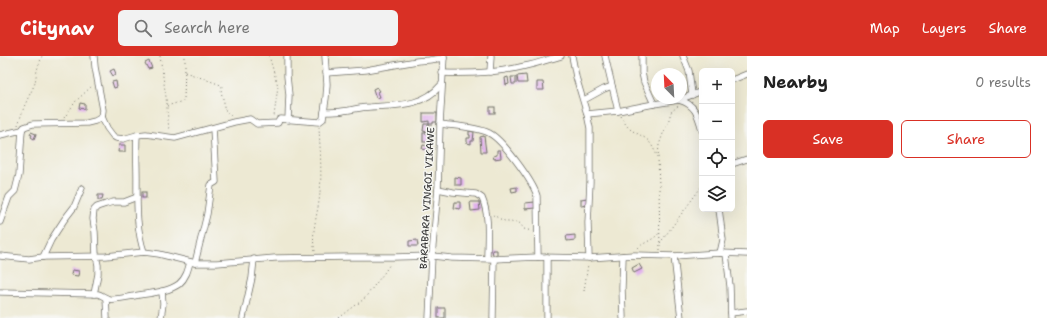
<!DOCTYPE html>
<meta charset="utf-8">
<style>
:root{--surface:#fff;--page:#f2f2f2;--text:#222;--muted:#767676;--line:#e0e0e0;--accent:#d93025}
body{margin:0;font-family:"Shantell Sans",sans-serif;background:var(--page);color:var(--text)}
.controls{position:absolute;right:12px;top:12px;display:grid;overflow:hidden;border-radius:6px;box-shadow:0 4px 16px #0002}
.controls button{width:36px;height:36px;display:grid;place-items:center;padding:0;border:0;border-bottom:1px solid var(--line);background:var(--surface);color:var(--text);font:20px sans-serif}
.compass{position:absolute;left:651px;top:12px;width:36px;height:36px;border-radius:50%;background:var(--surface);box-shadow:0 4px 16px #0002;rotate:336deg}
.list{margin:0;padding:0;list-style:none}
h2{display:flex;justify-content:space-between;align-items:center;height:52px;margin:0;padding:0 16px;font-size:17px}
h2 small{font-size:13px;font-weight:400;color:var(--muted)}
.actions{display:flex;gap:8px;padding:12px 16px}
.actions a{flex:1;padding:9px 0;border:1px solid var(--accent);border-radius:6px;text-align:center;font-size:14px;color:var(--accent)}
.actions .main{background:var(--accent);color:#fff}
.icon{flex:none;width:22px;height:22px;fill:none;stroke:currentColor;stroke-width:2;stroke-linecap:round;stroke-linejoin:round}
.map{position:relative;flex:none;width:747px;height:262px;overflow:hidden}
header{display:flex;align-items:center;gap:24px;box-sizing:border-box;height:56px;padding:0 20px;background:var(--accent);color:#fff}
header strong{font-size:19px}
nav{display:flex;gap:22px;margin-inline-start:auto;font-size:14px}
.search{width:280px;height:36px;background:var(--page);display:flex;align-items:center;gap:10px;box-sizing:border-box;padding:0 14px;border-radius:6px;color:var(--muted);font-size:15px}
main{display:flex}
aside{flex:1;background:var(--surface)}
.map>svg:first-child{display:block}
</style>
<header>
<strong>Citynav</strong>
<div class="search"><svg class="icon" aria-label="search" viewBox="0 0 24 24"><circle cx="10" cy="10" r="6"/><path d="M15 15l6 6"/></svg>Search here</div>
<nav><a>Map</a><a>Layers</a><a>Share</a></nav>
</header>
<main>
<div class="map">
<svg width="747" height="262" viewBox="0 0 747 262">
<rect width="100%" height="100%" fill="#f6f6f2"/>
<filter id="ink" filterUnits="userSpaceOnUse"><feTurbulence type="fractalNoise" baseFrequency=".025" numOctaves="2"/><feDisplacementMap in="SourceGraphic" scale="8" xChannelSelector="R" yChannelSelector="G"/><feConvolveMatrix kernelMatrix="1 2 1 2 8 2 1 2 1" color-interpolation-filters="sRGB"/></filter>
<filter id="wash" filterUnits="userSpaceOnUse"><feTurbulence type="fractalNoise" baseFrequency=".012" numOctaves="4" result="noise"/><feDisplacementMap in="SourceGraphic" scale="16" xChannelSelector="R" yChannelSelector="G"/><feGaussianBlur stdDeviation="0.9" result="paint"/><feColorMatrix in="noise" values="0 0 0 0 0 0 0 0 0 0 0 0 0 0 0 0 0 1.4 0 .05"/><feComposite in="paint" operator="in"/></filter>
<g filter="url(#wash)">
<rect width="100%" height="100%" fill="#ede9d3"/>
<g id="blocks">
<g fill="#e0aeed">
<polygon points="149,5 152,12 148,13 145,7"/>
<polygon points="114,13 116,18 113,20 110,15"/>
<polygon points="526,19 527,27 518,27 517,20"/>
<polygon points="508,21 509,28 506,29 505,22"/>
<polygon points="511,21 516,21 516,28 512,28"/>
<polygon points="116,25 117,31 114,32 112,26"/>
<polygon points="537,26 543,26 544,34 537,34"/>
<polygon points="377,31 380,35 378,36 380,41 376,42 373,33"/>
<polygon points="80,47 85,48 85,53 79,52"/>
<rect x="490" y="51" width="5" height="6"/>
<polygon points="423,57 437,57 437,66 433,66 433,68 429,68 429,65 423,66"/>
<polygon points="424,68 429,68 428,76 423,75"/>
<polygon points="469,75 474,76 473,85 471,85 471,88 467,87 467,82 470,82 470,79 469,79"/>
<polygon points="31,76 36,78 34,83 31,81 32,79 30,78"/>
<rect x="423" y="77" width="8" height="9"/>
<polygon points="484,80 486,96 481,96 480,81"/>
<polygon points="119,89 125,89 125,96 118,96"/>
<polygon points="423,89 429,90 428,94 422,93"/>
<polygon points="497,94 500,94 501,102 494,103 493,100 497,99"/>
<polygon points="455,121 461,122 461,129 455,129"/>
<polygon points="517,131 517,135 512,136 511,132"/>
<rect x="142" y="136" width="4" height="6"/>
<polygon points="98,139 103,139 102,144 98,144"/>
<polygon points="587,142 588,149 581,150 581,143"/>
<polygon points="455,146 460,146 460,153 454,152"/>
<polygon points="470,146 479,146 480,154 471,155"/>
<polygon points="535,146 535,152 525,153 525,147"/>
<polygon points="575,179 575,184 567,185 566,180"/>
<polygon points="417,184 418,190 409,190 409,185"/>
<polygon points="492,194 497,194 497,199 493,199"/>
<polygon points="639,208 642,213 634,217 632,212"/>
<polygon points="72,214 79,215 78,220 71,219"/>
<rect x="438" y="252" width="7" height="10"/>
</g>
</g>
</g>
<g filter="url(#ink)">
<use href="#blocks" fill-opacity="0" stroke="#6f6e66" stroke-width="1"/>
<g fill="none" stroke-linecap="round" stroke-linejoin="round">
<defs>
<g id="street">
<polyline points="287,0 287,20 289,39 288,64"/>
<polyline points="572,0 576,21 587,58 590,72 590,126 588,167 589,202"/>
<polyline points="605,0 618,55"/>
<polyline points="642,0 642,17 644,26 654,48"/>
<polyline points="683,0 689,15 692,39"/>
<polyline points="490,16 491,0"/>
<polyline points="326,17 366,14 417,5 429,4 444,2"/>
<path d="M442,17C470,18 498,17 525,10C537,8 549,3 561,0"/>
<polyline points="732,24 747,18"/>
<polyline points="584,44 604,33 612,30"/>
<path d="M679,44C695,48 698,59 702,74"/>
<path d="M324,56C330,56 337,56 343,55C352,54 361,51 370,51C396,49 423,51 441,29"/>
<polyline points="587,58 618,55 654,48 679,44 702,35"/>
<polyline points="102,61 107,72 113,80 116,82 123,83 137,79 146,78 175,82 234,66 250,63 257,68 278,67 279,64 281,63 319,66 323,63 326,42 327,28 325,0"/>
<path d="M440,68C454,70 476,71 489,77C503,84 533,126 537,140L538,201"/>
<polyline points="0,79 22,74"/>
<path d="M137,79C136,93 137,108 137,122C137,147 136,173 144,196"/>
<polyline points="732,108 747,103"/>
<path d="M438,133L453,136L476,138L482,142C490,160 487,183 487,202"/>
<polyline points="719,153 723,184 720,197"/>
<polyline points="0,166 9,141 15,135 19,119 22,74 24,71 33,68 87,67 95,65 102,61 103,54 95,11 94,0"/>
<polyline points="726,198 730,230 731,262"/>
<polyline points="0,200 29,203 43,201 106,200 144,196 159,198 195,207 217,207 275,202 350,201 394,201 432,200 452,202 494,203 538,201 589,202 634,199 674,200 720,197 747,198"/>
<polyline points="623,200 622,232 623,262"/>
<polyline points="674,200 681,262"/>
<polyline points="43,201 51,184 64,164 74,151 82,132"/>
<polyline points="547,201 547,262"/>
<polyline points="195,207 207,158 211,129 216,126 213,72"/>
<path d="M0,236L98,238C102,239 105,242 109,243C117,244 126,241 134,240C149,237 166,237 179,228C186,222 188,214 190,206"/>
<polyline points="94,238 98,218 98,209 96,200 95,176 93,163 94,154 97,151 106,148 113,146 124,146 137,141"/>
<polyline points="106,242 107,262"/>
<polyline points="731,257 747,255"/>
<polyline points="161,262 163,248 162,235"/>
<polyline points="243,262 252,222 254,203"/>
<polyline points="429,262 432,200 438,133 440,68 444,0"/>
<polyline points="493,262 494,203"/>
</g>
</defs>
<use href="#street" stroke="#6f6e66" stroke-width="7"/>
<g stroke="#6f6e66" stroke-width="1" stroke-dasharray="1 3" stroke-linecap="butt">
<polyline points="160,0 166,41 169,75"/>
<polyline points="269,0 278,30 274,60"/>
<polyline points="185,16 221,29 222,30 221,36 224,46 224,51 225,54 231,60"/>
<polyline points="167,50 183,45 184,43 185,11 185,0"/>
<path d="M621,60C629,76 631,73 645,82C651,86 654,94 658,101"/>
<polyline points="64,62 76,45 92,30"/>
<polyline points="18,69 24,51 28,42 32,34 35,27 37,14 42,0"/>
<path d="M493,159C497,161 503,165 508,166C519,167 516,162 524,173L532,175"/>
<polyline points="660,187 702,130"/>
<path d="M638,192C644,186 654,184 659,177"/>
<polyline points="660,194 659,131 658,101 659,89 664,75 668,67 671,56 678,50"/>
<path d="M315,195C310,177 319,155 320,136C322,115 320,93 319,71"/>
<polyline points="584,235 588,208"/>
<polyline points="339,262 364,243 384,217 390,208"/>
</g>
<use href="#street" stroke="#fff" stroke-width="5.5"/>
</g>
</g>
<g text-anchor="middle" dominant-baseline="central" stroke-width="3" stroke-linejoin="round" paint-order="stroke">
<g font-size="10" fill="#2b2b2b" stroke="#f6f6f2">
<text transform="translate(427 142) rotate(-87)">BARABARA VINGOI VIKAWE</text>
</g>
</g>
</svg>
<div class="controls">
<button>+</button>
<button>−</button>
<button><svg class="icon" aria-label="locate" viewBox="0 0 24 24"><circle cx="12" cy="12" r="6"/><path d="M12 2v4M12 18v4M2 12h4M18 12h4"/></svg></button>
<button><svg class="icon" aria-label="layers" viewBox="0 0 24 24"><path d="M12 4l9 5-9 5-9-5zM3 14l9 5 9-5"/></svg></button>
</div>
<svg class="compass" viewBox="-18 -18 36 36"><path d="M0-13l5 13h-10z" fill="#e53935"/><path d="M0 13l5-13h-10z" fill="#767676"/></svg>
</div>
<aside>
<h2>Nearby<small>0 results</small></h2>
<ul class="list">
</ul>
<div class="actions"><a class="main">Save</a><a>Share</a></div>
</aside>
</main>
